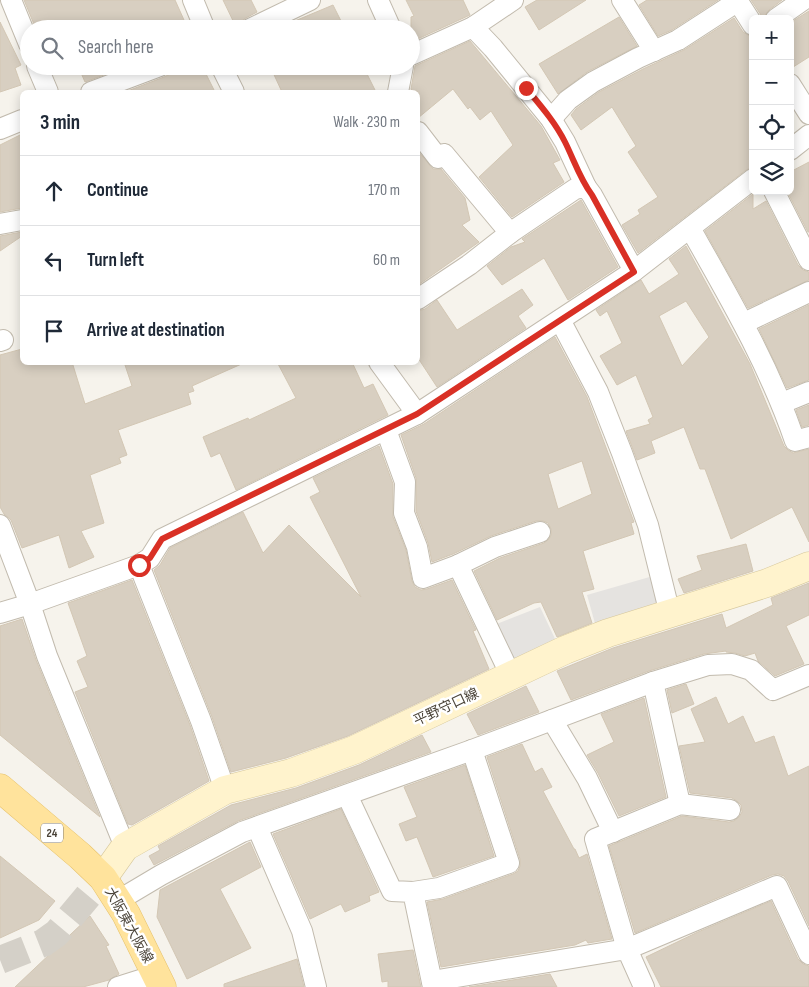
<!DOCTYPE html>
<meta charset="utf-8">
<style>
:root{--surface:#fff;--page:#f2f2f3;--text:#1f2937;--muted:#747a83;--line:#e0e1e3}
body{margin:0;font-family:"Sofia Sans Condensed","Noto Sans JP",sans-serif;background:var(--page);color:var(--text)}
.controls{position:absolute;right:15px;top:15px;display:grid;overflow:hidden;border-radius:8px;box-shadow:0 2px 12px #0003}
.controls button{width:45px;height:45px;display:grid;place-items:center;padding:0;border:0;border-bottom:1px solid var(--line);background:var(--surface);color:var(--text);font:25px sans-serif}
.stop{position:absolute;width:15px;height:15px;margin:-11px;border:4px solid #d93025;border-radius:50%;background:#fff}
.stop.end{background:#d93025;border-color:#fff;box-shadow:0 1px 5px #0008}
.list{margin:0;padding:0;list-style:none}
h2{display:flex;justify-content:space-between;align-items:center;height:65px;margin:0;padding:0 20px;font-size:21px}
h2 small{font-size:16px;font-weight:400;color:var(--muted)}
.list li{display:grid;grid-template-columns:32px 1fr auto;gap:15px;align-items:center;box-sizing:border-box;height:70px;padding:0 20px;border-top:1px solid var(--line)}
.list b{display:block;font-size:19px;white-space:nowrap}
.list em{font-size:16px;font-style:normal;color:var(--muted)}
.icon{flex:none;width:28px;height:28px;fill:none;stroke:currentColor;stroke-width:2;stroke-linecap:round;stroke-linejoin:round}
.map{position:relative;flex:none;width:809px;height:987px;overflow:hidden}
.search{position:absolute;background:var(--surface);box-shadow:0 2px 12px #0003;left:20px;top:20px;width:400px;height:55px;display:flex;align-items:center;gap:12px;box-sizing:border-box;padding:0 18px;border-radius:28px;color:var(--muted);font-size:19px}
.panel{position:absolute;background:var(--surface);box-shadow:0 2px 12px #0003;left:20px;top:90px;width:400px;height:275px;border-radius:8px}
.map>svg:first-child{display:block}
</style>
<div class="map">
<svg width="809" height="987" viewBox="0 0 809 987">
<rect width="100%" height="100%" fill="#f6f3ec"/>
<g fill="#e5e3e0">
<polygon points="653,576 662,608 596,627 587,595"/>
<polygon points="540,607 557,643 513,664 494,625"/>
</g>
<g fill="#d8cfc1" stroke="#d3c7b4" fill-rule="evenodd">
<polygon points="24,0 175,0 188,29 36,29"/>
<polygon points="223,0 251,0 257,12 244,19 237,29"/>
<polygon points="406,0 463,0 470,15 411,42 411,17 414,16"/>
<polygon points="537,0 586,0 539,30 525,7"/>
<polygon points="647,0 718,0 672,30 658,36 639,5"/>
<polygon points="751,0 782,0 769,10 763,18"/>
<polygon points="333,5 345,29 278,29 290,23"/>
<polygon points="809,11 809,57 790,69 790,23"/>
<polygon points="619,17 637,46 587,72 558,94 539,64"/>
<polygon points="734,18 743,32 753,38 753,167 746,170 638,253 622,225 640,214 638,210 658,197 628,152 636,146 612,107 581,130 571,115 576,109 599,92 643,69 684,50"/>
<polygon points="0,22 21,65 15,68 21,85 0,92"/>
<polygon points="470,41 541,126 560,160 553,163 564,182 512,217 479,177 513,145 491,111 480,120 470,107 468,109 453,89 418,118 418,92 413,92 411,89 415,66"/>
<polygon points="78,66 106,66 109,73 85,82"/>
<polygon points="186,66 202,66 215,92 125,92 164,77"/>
<polygon points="270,66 363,66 376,92 282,92"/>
<polygon points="22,134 22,208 0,212 0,145"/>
<polygon points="418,151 433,169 441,169 465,198 470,220 462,225 479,242 418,285"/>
<polygon points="809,162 809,232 808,232 787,191 790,191 790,172"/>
<polygon points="753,194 753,209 766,201 798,265 803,270 809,272 809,280 748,308 705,231"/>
<polygon points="581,200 618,267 568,300 544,258 502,285 487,266 511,247 525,242 522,239"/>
<polygon points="22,232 22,236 0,251 0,236"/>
<path d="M686,246L750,364L784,446L788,450L793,453L809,449V542L792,507L731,539L705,469H700L684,427L651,441L655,453L637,460L626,431L650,424L648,420L653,417L636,375L617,385L600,356L622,343L607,311L600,316L596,310L641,280L649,294L679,274L669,259ZM686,301L709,337L682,366L659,316Z"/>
<polygon points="522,289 533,305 518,316 526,328 437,387 418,358 418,311 425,309 437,300 457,330"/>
<polygon points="809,305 809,380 787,388 759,329"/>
<path d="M555,337L587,397L634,522L631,523L634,534L583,551L594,589L582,592L592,623L557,637L541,602L534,603L497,620L474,571L500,558L544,543L549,539L551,535V529L548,523L543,521H536L491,536L453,554L432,562L428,543L416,511V478L401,435L424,424ZM582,461L592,494L558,509L548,474Z"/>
<polygon points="22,349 22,362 72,362 85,404 132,386 124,362 246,362 192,386 194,391 188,393 191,404 118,430 127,455 119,458 121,463 90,475 104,523 81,531 94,557 69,568 59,535 22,548 11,520 4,514 0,507 0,355"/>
<polygon points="277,362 352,362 364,388 373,384 388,415 236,490 220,453 211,457 203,437 248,418 249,420 296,398"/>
<polygon points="809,405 809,425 802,427 796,410"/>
<polygon points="379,446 393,484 393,517 406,550 412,581 415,587 421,590 427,589 452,580 476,630 473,631 489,669 348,736 286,758 231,772 212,717 154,570 160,565 170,548 243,512 263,553 289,525 361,597 310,497 320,492 313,478"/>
<polygon points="746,544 753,571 684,593 678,579 702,570 697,556"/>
<polygon points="132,580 190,725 209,781 132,825 128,824 75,692 88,687 77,661 87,656 68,603"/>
<polygon points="809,583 809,615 786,626 804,664 775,676 758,661 755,653 745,656 735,653 726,652 726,651 704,654 649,671 571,700 557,671 613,648 722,614 726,628 773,605 771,598"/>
<polygon points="22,619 36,660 100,817 0,735 0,626"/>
<polygon points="686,684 694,704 672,713 667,690"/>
<polygon points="526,686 539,712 478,735 467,714"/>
<polygon points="716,697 728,724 743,716 755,743 774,736 788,776 809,766 809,926 788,881 784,876 778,874 772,875 635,933 609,846 682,816 729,822 734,821 739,817 742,812 741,805 737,801 732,798 690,793 679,746 705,742 691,709"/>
<polygon points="644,698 666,797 619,816 598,773 587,755 614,742 601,714"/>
<polygon points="422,735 431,752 238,821 154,865 149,856 160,850 158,846 231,805 296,788 359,765"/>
<polygon points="522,744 535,772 542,768 552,787 543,791 574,849 575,849 579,858 587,854 612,939 588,943 586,940 575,945 441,967 427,902 443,899 513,874 518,871 520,866 520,859 487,757"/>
<polygon points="465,765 494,856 433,877 417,837 406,841 399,824 417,817 404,787"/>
<polygon points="341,809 379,892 369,896 370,901 345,912 341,904 310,919 273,834"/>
<polygon points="250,842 261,867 220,889 251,948 187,979 157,917 160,890"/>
<polygon points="0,856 55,901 39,920 0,938"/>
<polygon points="771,901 798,959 803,964 809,966 809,987 661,987 646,957 698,932"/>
<polygon points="90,916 109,945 106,946 119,974 109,980 83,987 15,987"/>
<polygon points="413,950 421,987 388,987 388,981 382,982 378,954"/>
<polygon points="297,959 304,987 224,987 224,984"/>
<polygon points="550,974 557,987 469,987"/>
</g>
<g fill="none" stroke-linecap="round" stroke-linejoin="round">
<polyline stroke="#d4d0c8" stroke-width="28" stroke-dasharray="28 14" stroke-linecap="butt" points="0,960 43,943 57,933 103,878"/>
<defs>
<g id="minor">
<polyline points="11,0 29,44"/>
<polyline points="193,0 205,29"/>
<polyline points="378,0 391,29"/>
<polyline points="622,0 654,51"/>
<polyline points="737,0 753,25"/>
<polyline points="776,19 803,0"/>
<polyline points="473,27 493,48 551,119 565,142 586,187"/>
<polyline points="250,29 310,0"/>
<polyline points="411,55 473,27 513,0"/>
<polyline points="37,66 48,92"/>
<polyline points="221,66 234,92"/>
<polyline points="790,84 809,114"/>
<polyline points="91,92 160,66"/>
<polyline points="398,92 403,66"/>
<polyline points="551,119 568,100 593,82 638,58 678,40 738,1"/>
<polyline points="0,129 22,120"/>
<polyline points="418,132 438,158 444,154 510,233"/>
<polyline points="790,150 809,135"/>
<polyline points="774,191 809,260"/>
<polyline points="0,224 22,220"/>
<path d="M690,228C729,297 769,365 795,441L809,437"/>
<polyline points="418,299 469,265 510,233 575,189 586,187 592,195 634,271"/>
<polyline points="560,320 598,392 622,453 648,525 670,614"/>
<polyline points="744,323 809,292"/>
<polyline points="0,341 3,340"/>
<polyline points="379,362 417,414"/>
<polyline points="782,403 809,392"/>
<polyline points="386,430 405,482 404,513 417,547 423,578 458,565 495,547 540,532"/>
<polyline points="0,525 30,604 47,656 125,847"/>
<polyline points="139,565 201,721 225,790"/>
<polyline points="458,565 511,676"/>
<polyline points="0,613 30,604 139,565 150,558 162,539 417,414 634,271 753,179"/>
<polyline points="653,682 680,804"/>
<polyline points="552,720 587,778 613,832"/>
<polyline points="347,795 392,891 413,892 433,987"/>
<polyline points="730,810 680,804 595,839 627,949 777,886 809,954"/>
<polyline points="257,827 302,931 316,987"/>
<polyline points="413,892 439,888 509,863 472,750"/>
<polyline points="119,900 161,875 242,832 472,750 653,682 708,665 732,664 751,670 773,690 809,675"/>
<polyline points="432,981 627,949 644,987"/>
<polyline points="118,987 156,975"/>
</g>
<polyline id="secondary" points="103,878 125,847 225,790 291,773 354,750 565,650 608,633 767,583 809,566"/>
<polyline id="primary" points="0,788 80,856 103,878 126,914 162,987"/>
</defs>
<use href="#minor" stroke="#c2bbae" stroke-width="22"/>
<use href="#secondary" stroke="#d6c79b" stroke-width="29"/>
<use href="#primary" stroke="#e6c16a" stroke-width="29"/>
<use href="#minor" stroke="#fff" stroke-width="20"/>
<use href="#secondary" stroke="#fff3cd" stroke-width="28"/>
<use href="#primary" stroke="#ffe39c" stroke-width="28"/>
</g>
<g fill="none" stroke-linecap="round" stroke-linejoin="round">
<path stroke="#d93025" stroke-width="6" d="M139,565L150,558L162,539L417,414L634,272L592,195C580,179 574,160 565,142C555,122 540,105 526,88"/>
</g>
<g text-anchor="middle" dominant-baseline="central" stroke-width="5" stroke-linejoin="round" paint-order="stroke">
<rect fill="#fff" stroke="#817c74" stroke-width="1" x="41" y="823.5" width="22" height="19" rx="4"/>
<g font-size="12" font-weight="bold" fill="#4b4439">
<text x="52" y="833">24</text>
</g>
<g font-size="14" fill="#4b4439" stroke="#fff">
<text transform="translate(446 707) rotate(-25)">平野守口線</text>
<text transform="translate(129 925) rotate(61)">大阪東大阪線</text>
</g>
</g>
</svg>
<div class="controls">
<button>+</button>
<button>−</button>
<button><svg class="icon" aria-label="locate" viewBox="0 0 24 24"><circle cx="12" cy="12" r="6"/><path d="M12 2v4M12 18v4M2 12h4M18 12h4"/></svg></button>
<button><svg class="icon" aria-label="layers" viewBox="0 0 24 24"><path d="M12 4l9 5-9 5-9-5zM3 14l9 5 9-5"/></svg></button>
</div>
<div class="stop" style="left:139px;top:565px"></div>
<div class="stop end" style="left:526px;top:88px"></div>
<div class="search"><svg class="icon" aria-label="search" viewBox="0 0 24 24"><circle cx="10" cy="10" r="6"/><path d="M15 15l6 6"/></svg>Search here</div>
<section class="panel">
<h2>3 min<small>Walk · 230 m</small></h2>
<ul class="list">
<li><svg class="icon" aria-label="ahead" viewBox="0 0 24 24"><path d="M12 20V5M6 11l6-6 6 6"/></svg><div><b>Continue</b></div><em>170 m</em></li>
<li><svg class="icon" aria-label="left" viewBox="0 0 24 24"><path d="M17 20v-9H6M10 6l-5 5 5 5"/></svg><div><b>Turn left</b></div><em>60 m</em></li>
<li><svg class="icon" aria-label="arrive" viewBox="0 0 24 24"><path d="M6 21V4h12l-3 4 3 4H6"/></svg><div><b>Arrive at destination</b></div></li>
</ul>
</section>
</div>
